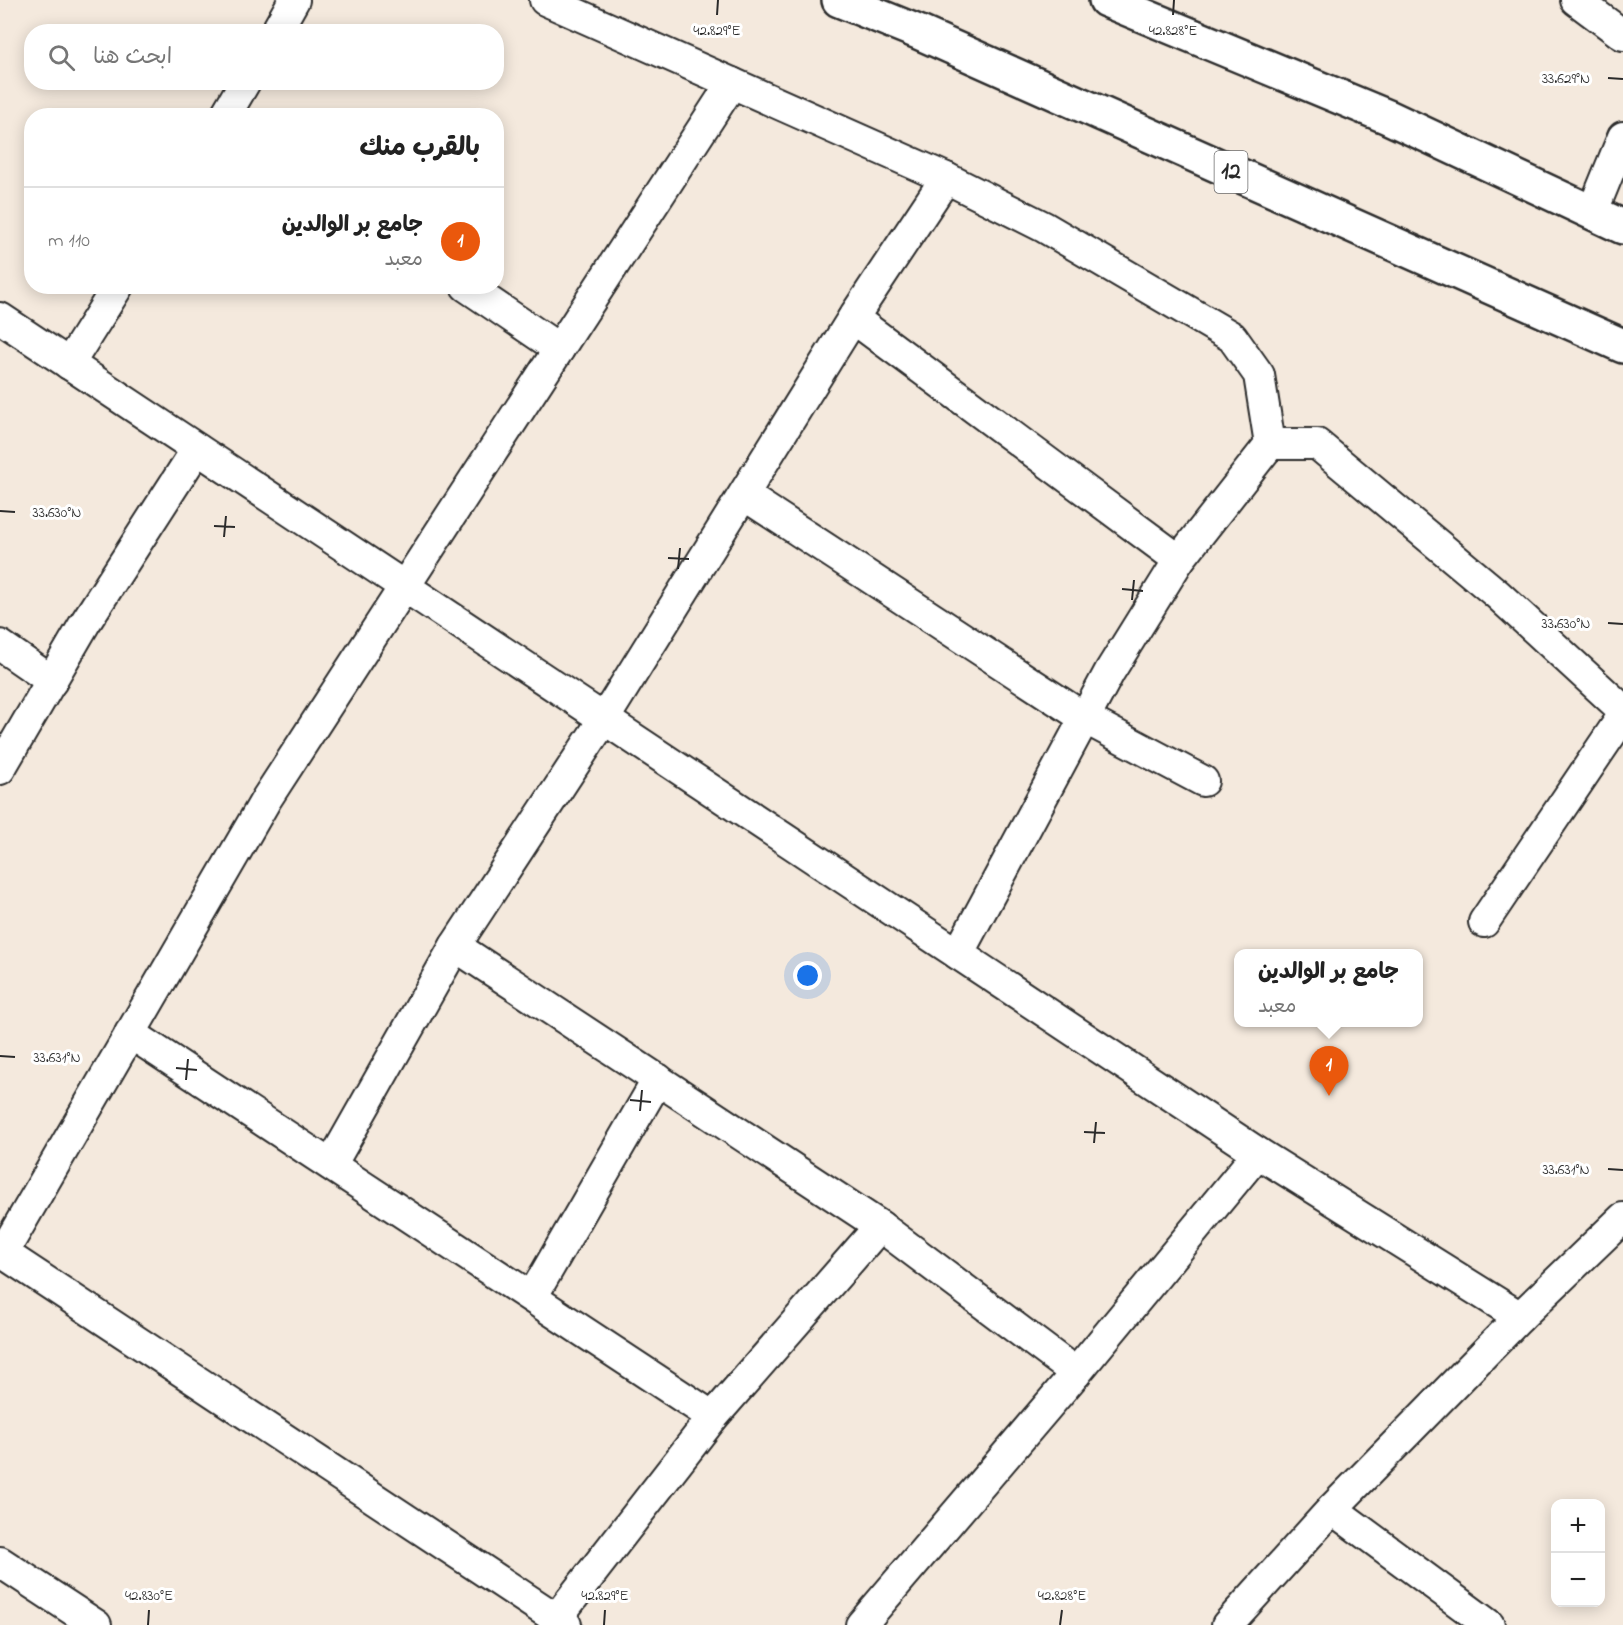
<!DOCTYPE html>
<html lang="ar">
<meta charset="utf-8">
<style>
:root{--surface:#fff;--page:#f2f2f2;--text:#222;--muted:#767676;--line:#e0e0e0;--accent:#ea580c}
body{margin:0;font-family:"Indie Flower","Playpen Sans Arabic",sans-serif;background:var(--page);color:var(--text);direction:rtl}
.controls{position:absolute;right:18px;bottom:18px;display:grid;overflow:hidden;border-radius:12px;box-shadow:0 3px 15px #0003}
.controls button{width:54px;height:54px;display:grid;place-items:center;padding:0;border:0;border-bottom:2px solid var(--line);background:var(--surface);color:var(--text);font:30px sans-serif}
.you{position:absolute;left:808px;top:976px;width:21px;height:21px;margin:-15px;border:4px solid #fff;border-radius:50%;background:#1a73e8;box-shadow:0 0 0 9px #1a73e833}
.badge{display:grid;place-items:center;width:39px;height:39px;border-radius:50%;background:var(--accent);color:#fff;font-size:20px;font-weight:700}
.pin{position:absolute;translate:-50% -50px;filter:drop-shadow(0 2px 3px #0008)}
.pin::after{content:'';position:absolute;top:32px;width:21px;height:18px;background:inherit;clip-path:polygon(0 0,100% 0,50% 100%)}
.popup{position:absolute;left:1234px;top:949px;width:189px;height:78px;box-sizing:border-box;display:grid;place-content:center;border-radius:12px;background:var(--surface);filter:drop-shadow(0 2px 4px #0005);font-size:20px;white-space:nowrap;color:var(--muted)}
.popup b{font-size:22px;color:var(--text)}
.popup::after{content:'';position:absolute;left:50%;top:100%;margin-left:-12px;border:12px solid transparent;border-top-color:var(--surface)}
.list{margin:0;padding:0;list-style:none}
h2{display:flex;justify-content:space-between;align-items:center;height:78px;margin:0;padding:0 24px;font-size:26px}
h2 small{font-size:20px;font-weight:400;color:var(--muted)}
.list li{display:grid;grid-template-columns:39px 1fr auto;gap:18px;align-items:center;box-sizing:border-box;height:108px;padding:0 24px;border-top:2px solid var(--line)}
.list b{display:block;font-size:22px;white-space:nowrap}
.list p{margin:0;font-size:20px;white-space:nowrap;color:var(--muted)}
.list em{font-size:20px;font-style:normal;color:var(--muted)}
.icon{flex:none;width:33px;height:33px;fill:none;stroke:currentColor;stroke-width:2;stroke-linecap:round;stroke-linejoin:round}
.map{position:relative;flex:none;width:1623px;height:1625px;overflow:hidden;direction:ltr}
.search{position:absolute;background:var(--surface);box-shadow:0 3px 15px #0003;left:24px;top:24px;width:480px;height:66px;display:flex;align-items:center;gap:15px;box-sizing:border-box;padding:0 21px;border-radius:24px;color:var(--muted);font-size:22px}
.panel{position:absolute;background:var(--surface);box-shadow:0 3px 15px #0003;left:24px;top:108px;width:480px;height:186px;border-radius:24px;direction:rtl}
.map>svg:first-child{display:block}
</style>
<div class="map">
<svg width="1623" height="1625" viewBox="0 0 1623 1625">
<rect width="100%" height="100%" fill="#f4e9dd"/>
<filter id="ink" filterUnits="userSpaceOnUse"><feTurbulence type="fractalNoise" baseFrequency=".0167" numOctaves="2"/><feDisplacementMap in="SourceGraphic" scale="12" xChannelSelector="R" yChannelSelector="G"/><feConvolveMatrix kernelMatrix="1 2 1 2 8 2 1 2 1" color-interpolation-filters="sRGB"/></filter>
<g filter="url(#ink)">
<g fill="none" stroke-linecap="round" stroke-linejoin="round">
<defs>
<g id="street">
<polyline points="545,0 946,178 1044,227 1232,337 1259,375 1270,444"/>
<polyline points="1576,0 1623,35"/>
<polyline points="276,32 294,0"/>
<polyline points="225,116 245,82"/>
<polyline points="1592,213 1623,137"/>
<polyline points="466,286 559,349"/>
<polyline points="0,318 1258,1153 1520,1317"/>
<polyline points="853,318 1179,560"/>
<polyline points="69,364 118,286"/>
<polyline points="744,495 1086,719 1203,781"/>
<polyline points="0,645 52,681"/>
<polyline points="0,769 85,623 197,449"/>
<polyline points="1484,922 1623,716"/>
<polyline points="455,946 880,1226"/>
<polyline points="958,954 1110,671 1179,560 1270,444 1317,444 1497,594 1623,710"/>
<polyline points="130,1033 713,1417"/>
<polyline points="331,1165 455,946 604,719 853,318 946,178"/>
<polyline points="0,1251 566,1625"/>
<polyline points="3,1253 267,798 732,83"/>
<polyline points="532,1297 658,1079"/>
<polyline points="1332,1509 1489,1625"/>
<polyline points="0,1562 96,1625"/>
<polyline points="556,1619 713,1417 880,1226 1076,1373"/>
<polyline points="861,1625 1076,1373 1258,1153"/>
<polyline points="1227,1625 1332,1509 1520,1317 1623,1218"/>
</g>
<g id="highway">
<polyline points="839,0 918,32 1623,346"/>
<polyline points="1106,0 1388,117 1623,227"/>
</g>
</defs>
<use href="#street" stroke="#2b2b2b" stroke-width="34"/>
<use href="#highway" stroke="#2b2b2b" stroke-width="38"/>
<use href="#street" stroke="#fff" stroke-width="30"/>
<use href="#highway" stroke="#fff" stroke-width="33"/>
</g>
</g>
<path fill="none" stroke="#2b2b2b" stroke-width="2" d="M717,15L718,0M1173,15L1174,0M1608,78L1623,79M0,511L15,512M214,526L235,527M224,537L226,516M668,558L689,559M678,569L680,548M1122,589L1143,591M1132,600L1134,580M1608,623L1623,624M0,1056L15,1057M176,1068L197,1070M186,1080L188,1059M630,1100L651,1102M640,1111L642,1090M1084,1132L1105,1133M1094,1143L1096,1122M1608,1169L1623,1170M148,1625L149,1610M604,1625L605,1610M1060,1625L1062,1610"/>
<g text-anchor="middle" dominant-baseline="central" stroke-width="6" stroke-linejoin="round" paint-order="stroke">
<rect fill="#fff" stroke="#6b6b6b" stroke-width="1.5" x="1214.5" y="151" width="33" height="42" rx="4.5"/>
<g font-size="24" font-weight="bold" fill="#2b2b2b">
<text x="1231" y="172">12</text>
</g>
</g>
<g font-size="15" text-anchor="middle" fill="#2b2b2b" stroke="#fff" stroke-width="6" stroke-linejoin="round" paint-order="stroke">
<text x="717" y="35">42.829°E</text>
<text x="1173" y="35">42.828°E</text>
<text x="1566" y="83">33.629°N</text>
<text x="57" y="517">33.630°N</text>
<text x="1566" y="628">33.630°N</text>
<text x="57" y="1062">33.631°N</text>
<text x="1566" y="1174">33.631°N</text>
<text x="149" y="1600">42.830°E</text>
<text x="605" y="1600">42.829°E</text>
<text x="1062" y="1600">42.828°E</text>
</g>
</svg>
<div class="controls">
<button>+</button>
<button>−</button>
</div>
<div class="you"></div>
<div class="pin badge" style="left:1329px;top:1096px">1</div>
<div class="popup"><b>جامع بر الوالدين</b>معبد</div>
<div class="search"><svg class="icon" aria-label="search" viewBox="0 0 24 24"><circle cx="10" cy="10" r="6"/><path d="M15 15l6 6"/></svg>ابحث هنا</div>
<section class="panel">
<h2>بالقرب منك<small></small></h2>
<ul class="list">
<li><span class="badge">1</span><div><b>جامع بر الوالدين</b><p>معبد</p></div><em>110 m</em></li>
</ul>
</section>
</div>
